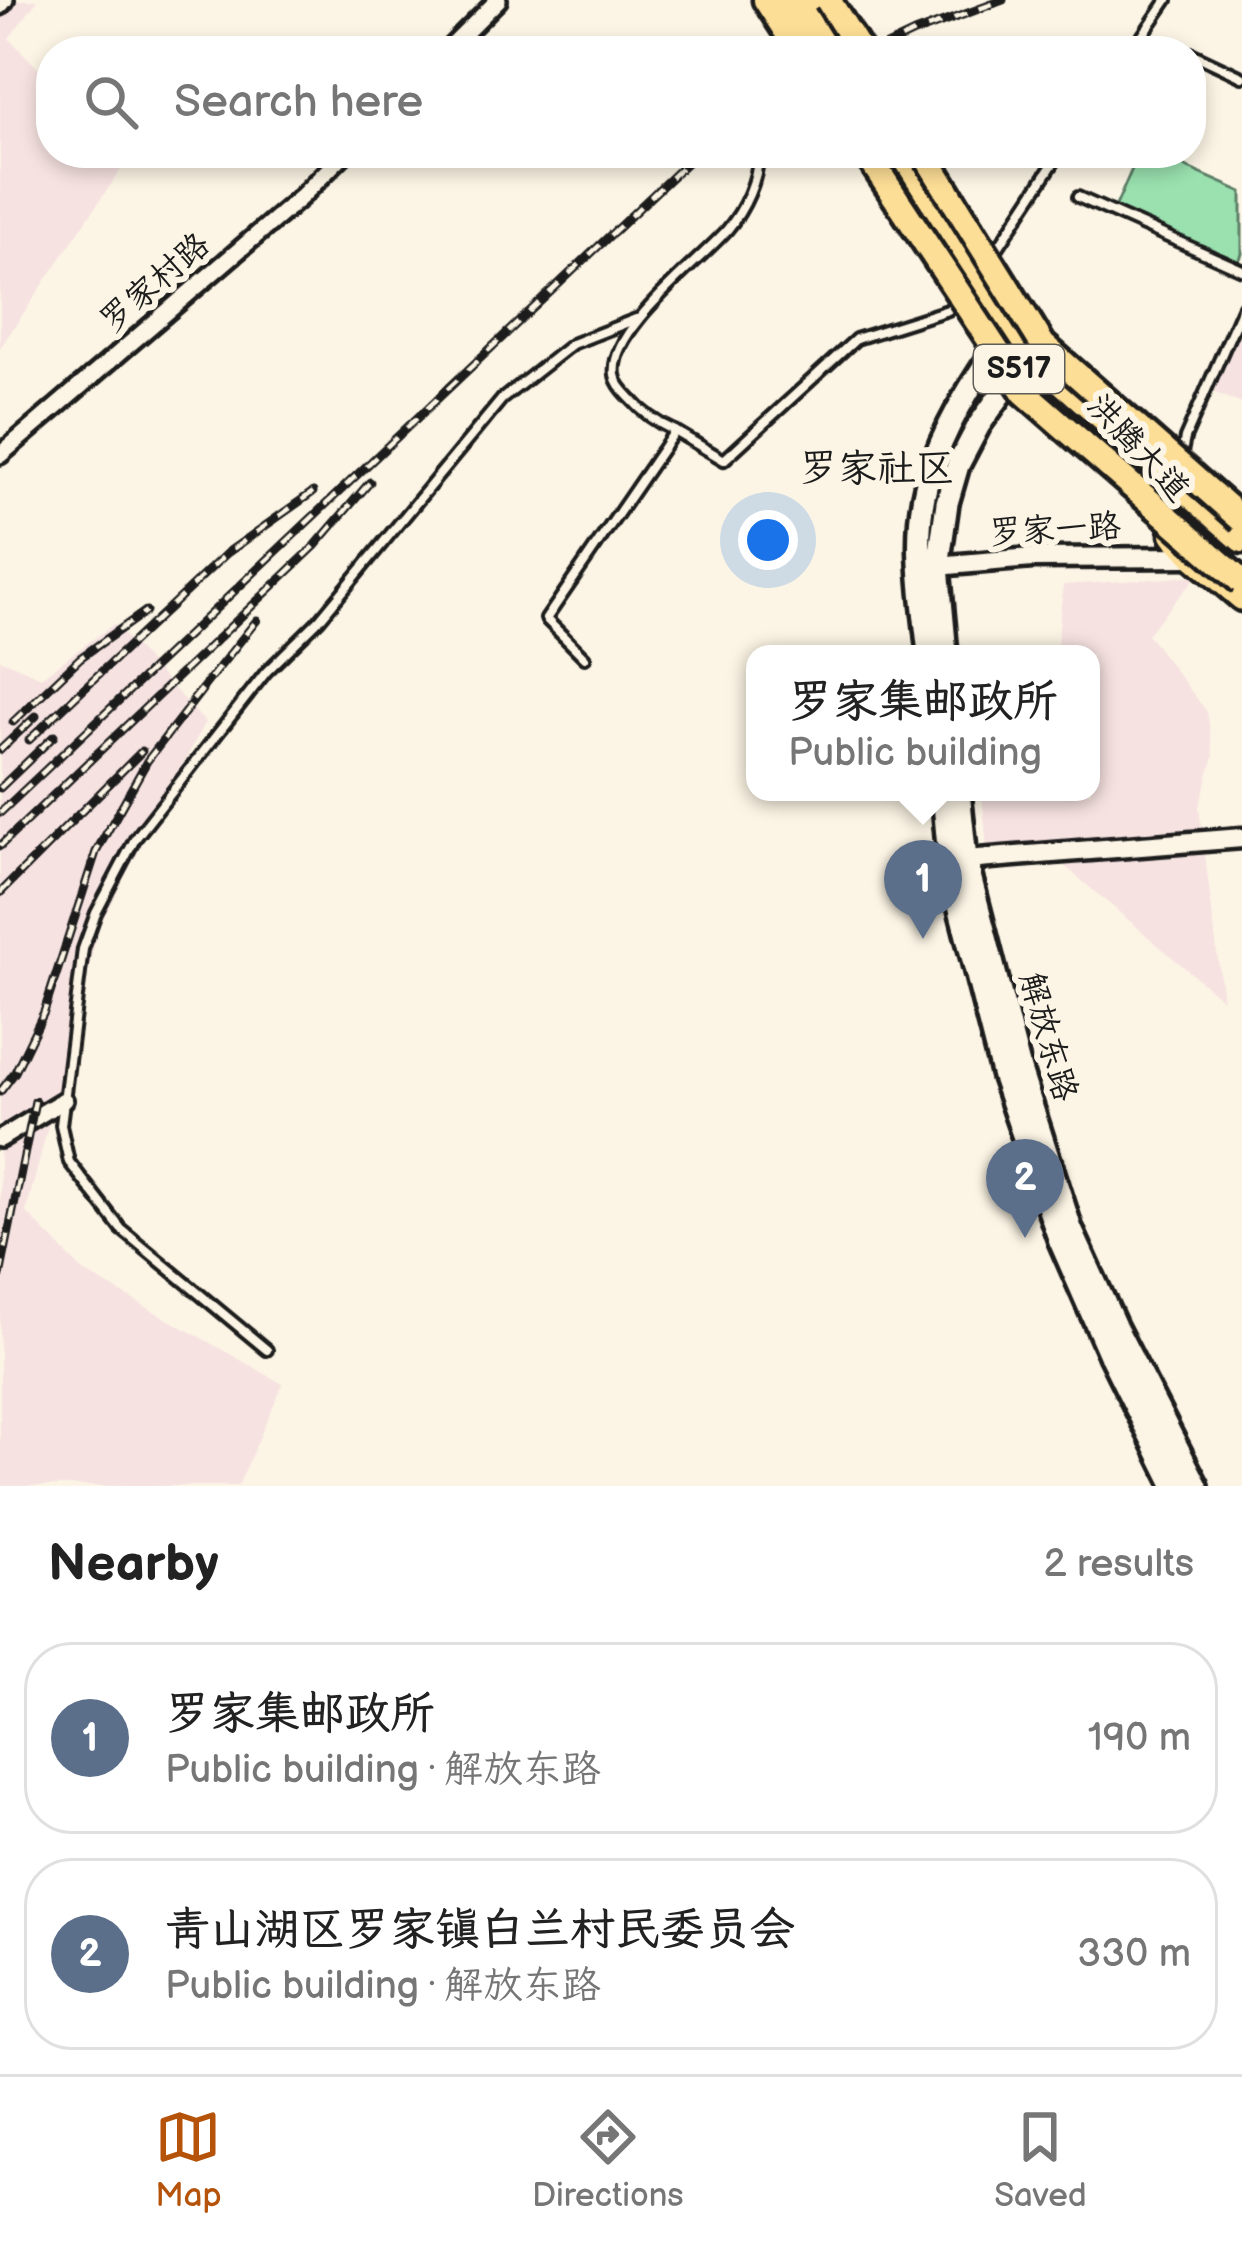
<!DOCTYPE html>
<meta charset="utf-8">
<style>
:root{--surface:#fff;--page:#f2f2f2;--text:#222;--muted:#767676;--line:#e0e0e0;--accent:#b45309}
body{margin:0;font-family:"Balsamiq Sans","LXGW WenKai TC",sans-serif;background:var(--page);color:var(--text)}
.you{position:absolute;left:768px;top:540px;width:42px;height:42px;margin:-30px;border:9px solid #fff;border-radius:50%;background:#1a73e8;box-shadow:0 0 0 18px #1a73e833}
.badge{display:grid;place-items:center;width:78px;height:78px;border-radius:50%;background:var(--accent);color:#fff;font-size:39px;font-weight:700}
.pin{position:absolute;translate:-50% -99px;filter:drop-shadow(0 3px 6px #0008)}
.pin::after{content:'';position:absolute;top:63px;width:42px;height:36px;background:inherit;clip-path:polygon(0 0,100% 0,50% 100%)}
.popup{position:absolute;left:746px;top:645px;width:354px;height:156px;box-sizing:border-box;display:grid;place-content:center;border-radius:24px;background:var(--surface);filter:drop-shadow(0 3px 9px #0005);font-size:39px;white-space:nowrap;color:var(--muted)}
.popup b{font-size:45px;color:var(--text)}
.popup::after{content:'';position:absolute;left:50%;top:100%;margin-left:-24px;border:24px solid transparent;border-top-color:var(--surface)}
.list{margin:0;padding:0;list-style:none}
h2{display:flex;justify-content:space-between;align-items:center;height:156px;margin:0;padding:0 48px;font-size:51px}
h2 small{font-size:39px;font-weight:400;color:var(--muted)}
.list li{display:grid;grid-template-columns:78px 1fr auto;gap:36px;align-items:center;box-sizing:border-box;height:192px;margin:0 24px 24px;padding:0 24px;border:3px solid var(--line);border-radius:48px}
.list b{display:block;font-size:45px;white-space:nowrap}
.list p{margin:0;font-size:39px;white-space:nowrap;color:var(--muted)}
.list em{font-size:39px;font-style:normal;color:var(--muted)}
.icon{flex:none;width:66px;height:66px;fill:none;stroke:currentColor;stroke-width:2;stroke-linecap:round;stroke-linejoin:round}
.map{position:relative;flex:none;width:1242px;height:1486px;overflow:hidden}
.search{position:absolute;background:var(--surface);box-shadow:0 6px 18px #0003;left:36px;right:36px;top:36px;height:132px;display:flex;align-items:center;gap:30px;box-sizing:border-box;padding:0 42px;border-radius:48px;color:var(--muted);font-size:45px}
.sheet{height:588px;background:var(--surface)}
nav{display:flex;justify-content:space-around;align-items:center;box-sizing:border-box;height:168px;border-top:3px solid var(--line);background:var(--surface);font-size:33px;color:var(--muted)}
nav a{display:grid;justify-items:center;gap:6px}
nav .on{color:var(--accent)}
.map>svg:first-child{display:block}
</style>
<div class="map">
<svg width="1242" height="1486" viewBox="0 0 1242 1486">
<rect width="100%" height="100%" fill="#fcf5e5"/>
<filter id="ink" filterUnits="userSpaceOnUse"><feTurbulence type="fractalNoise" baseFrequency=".00833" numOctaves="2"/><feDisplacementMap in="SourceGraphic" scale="24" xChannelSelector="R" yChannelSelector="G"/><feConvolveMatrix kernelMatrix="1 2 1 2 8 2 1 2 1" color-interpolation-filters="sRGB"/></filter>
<g filter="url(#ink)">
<g fill="#f6e2e1">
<polygon points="0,0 38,0 9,38 51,82 51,153 118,153 126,162 0,348"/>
<polygon points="1242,327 1242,404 1213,392"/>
<polygon points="1197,576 1147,634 1207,712 1214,756 1199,807 1223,1000 1055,858 988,861 982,792 1091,792 1091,678 1094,664 1091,663 1091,654 1071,654 1057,648 1063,585"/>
<polygon points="114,624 205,722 99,927 26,1212 84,1272 283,1384 238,1486 0,1486 0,659 41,677"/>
</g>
<polygon fill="#9ae1af" stroke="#5b7e66" stroke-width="3" points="1139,153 1154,153 1242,192 1242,254 1238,263 1115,208"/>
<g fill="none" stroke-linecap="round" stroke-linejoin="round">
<defs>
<g id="service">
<polyline points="1174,46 1186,51"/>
<polyline points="1132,51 1167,0"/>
<polyline points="1191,53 1242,77"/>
<polyline points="1078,197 1242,270"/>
<polyline points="992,257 1060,153"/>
<path d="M675,431C657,423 643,413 630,398C624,392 616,383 615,375C608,330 699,262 727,230C744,210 759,179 758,153"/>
<polyline points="1181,457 1185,438 1242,308"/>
<polyline points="585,658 546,619 675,431 724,460 856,339 948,310 958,300"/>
<polyline points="267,1350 121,1229 69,1162 61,1125 83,949 96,913 135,839 266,672 320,619 502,399 572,344 636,319"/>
</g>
<g id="minor">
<polyline points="0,6 5,0"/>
<polyline points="447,51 498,0"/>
<polyline points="0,455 301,197 345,153"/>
<polyline points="0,1139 64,1100"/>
</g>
<g id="tertiary">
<polyline points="925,567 1032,558 1194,557"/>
<polyline points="966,860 1242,838"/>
</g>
<g id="secondary">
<path d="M929,654C923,597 911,532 929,476C945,423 978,372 1011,328"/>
<polyline points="946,654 938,567 947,503 958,465 979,425 1030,354"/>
<polyline points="943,792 950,870 1003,1077 1060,1241 1110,1355 1175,1486"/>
<polyline points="959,792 966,860 1020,1070 1071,1229 1115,1326 1197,1486"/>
</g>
<g id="primary">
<polyline points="784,0 814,51"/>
<polyline points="807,0 837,51"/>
<polyline points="902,153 1030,354 1242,540"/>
<polyline points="1173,534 1194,557 1242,598"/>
</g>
<polyline id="trunk" points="766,0 799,51"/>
</defs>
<use href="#service" stroke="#1c1c1c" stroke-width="16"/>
<use href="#minor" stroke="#1c1c1c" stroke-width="24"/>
<use href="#tertiary" stroke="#1c1c1c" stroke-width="27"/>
<use href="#secondary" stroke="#1c1c1c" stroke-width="30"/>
<use href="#primary" stroke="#1c1c1c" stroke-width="33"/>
<use href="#trunk" stroke="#1c1c1c" stroke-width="33"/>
<use href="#service" stroke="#fcf5e5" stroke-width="8"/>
<use href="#minor" stroke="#fcf5e5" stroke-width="15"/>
<use href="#tertiary" stroke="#fcf5e5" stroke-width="18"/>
<use href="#secondary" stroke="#fcf5e5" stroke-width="21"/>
<use href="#primary" stroke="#fdde96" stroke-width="24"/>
<use href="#trunk" stroke="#fdde96" stroke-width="24"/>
<defs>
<g id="rail">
<polyline points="876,51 914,33 1003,0"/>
<polyline points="193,700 257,620"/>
<polyline points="13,722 80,658 146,611"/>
<polyline points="29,740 227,553 313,492"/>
<polyline points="0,750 36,716"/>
<polyline points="0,788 54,736"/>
<polyline points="0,813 697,153"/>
<polyline points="0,846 315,546 370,482"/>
<polyline points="0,893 142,751"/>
<polyline points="0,1092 15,1072 44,1012 96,852 147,761 202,690"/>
<polyline points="0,1276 35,1101"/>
</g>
</defs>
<use href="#rail" stroke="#1c1c1c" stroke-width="9"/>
<use href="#rail" stroke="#fcf5e5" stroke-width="4.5" stroke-dasharray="14" stroke-linecap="butt"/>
<defs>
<g id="trunk-bridge">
<polyline points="828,0 860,51"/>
<polyline points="866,153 1024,392 1242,582"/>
<polyline points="924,153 1043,345 1242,520"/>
</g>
</defs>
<use href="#trunk-bridge" stroke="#1c1c1c" stroke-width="33" stroke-linecap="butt"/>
<use href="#trunk-bridge" stroke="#fdde96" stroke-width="24"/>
</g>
</g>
<g text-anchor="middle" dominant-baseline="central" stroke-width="12" stroke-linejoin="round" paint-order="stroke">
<rect fill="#fcf5e5" stroke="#5f5d58" stroke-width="3" x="974" y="345" width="90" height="48" rx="9"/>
<g font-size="30" font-weight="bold" fill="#1c1c1c">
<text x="1019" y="369">S517</text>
</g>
<g font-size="33" fill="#1c1c1c" stroke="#fcf5e5">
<text transform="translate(155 283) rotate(-41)">罗家村路</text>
<text transform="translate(1138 448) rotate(47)">洪腾大道</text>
<text transform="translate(1055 530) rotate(-3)">罗家一路</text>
<text transform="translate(1048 1037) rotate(74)">解放东路</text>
</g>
<g font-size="39" fill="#1c1c1c" stroke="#fcf5e5">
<text x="877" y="469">罗家社区</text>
</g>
</g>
</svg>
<div class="you"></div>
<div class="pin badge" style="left:923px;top:939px;background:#5c6f8a">1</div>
<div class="popup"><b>罗家集邮政所</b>Public building</div>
<div class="pin badge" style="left:1025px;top:1238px;background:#5c6f8a">2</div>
<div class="search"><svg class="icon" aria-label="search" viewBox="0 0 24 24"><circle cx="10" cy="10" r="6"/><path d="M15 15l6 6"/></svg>Search here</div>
</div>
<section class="sheet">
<h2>Nearby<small>2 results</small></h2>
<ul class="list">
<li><span class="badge" style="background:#5c6f8a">1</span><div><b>罗家集邮政所</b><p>Public building · 解放东路</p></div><em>190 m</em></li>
<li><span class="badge" style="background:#5c6f8a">2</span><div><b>青山湖区罗家镇白兰村民委员会</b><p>Public building · 解放东路</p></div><em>330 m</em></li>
</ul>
</section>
<nav>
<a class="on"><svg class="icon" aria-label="map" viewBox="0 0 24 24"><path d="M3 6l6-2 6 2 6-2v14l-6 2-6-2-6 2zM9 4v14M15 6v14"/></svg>Map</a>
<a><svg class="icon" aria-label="directions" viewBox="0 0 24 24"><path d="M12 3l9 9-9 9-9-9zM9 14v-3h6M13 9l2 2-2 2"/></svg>Directions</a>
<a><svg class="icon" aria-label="saved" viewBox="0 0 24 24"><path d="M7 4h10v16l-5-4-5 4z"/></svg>Saved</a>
</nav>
